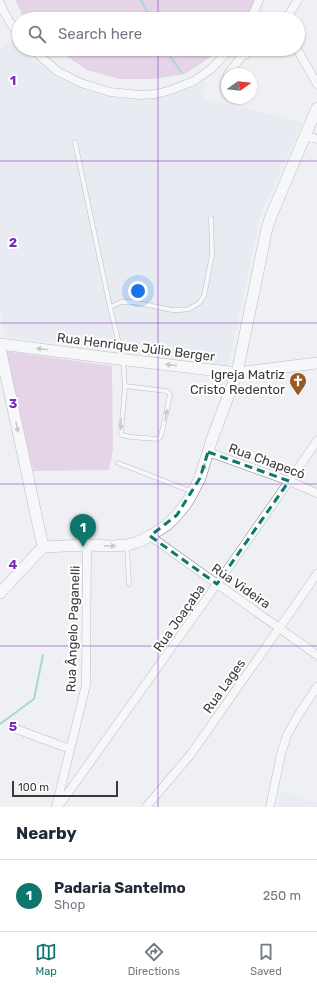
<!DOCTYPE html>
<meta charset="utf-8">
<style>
:root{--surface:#fff;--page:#f2f2f3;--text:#1f2937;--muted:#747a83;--line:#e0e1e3;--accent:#0f766e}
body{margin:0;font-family:Rubik,sans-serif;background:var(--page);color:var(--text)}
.compass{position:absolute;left:221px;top:68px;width:36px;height:36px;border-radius:50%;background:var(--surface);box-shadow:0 1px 3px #0004;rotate:75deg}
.scale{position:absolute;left:12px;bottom:10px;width:106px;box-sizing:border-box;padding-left:4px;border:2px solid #3a3a3c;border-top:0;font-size:11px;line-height:14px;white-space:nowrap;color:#3a3a3c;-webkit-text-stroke:3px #fff;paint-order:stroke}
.you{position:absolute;left:138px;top:291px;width:14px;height:14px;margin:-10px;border:3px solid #fff;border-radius:50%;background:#1a73e8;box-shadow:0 0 0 6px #1a73e833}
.badge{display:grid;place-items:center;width:26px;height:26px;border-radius:50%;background:var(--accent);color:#fff;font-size:13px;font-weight:700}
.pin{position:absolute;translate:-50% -33px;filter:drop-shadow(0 1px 2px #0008)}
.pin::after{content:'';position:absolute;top:21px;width:14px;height:12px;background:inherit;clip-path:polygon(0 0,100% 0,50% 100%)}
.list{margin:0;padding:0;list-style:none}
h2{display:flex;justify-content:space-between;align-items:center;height:52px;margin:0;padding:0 16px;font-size:17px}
h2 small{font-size:13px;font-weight:400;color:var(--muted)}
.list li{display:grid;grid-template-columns:26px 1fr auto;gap:12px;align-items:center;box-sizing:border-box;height:72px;padding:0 16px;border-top:1px solid var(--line)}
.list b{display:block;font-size:15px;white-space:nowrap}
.list p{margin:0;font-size:13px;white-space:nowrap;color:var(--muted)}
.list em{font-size:13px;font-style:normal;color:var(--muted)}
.icon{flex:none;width:22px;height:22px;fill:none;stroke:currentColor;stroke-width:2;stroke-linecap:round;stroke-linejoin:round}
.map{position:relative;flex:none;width:317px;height:807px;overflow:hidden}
.search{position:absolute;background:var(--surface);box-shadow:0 1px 3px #0004;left:12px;right:12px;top:12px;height:44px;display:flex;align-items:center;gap:10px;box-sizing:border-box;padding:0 14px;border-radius:22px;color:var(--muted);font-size:15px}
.sheet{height:124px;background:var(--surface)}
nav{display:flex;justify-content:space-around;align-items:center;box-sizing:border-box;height:56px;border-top:1px solid var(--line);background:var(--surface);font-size:11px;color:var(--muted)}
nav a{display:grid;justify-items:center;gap:2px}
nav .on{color:var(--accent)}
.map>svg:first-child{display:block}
</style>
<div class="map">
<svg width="317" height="807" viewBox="0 0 317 807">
<rect width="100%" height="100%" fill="#eff0f3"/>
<g fill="#e0e5ef">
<polygon points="13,40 19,46 19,49 22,49 34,61 63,81 103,96 137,100 163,97 190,89 206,81 203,98 303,122 261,214 228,366 5,337 0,308 0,49"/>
<polygon points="281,791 317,803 317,807 278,807"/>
</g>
<g fill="#dab0db">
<polygon points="15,0 258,0 247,19 27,19 22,14"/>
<polygon points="56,49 220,49 209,58 185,74 153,79 120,79 87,70"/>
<polygon points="5,351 112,366 113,450 109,470 33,471"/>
</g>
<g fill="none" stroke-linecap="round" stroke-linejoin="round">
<g stroke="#51b5bf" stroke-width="2">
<polyline points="141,0 151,19"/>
<polyline points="165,49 169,55 182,73"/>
<polyline points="0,724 34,699 43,655"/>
</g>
<defs>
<g id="service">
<polyline points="75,142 110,307"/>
<polyline points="125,386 166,391 168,392 170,395 161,436 158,439 131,437 122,435 121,433 125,386 123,360 110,307 121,302 133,302 172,310 180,310 189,309 199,303 204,296 212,255 211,218"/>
<polyline points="118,463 193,492"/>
<polyline points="127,546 129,584"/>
</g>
<g id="minor">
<path d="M0,3C5,15 11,25 19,35"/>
<polyline points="249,19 254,12 259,0"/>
<polyline points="286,19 298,0"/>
<polyline points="32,49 57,71 81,83 110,92 140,95 156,94 171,90 194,81 211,69 230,49"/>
<polyline points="297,49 317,84"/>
<polyline points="228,74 242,56 245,55 249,49"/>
<polyline points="305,136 317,139"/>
<polyline points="208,452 289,481 317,493"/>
<polyline points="150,536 317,655"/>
<polyline points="16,729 70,749"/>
<polyline points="56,807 86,685 87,545"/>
<polyline points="58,807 217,584 317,441"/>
<polyline points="146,807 191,754 317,574"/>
<polyline points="270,807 281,754 287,735 299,714 317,687"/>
</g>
<g id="tertiary">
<polyline points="0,344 110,358 237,373 317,363"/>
<polyline points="0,348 43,547"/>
<polyline points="43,547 87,545 112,546 127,545 138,542 150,536 167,525 177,515 186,504 193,492 200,478 212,439 237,373 267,228 271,216 317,108"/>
<polyline points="0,593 43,547"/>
</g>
</defs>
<use href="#service" stroke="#808184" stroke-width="5"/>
<use href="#minor" stroke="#808184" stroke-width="9"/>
<use href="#tertiary" stroke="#808184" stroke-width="12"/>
<use href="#service" stroke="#fff" stroke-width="4"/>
<use href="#minor" stroke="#fff" stroke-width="8"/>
<use href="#tertiary" stroke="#fff" stroke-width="11"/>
</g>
<defs><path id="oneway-solid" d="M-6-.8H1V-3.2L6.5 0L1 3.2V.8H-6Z"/></defs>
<g fill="#9c9c9e">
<use href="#oneway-solid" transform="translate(42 349) rotate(-173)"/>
<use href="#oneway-solid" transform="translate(171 365) rotate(-174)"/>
<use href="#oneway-solid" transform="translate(166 415) rotate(-79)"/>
<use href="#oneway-solid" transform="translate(121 424) rotate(94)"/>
<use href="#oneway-solid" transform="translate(17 427) rotate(78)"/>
<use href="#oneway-solid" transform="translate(203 469) rotate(-72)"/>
<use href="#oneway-solid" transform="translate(110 546) rotate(1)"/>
</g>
<path d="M0 0H317V807H0ZM208,452L289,481L217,584L150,536L177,515L200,478Z" fill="#eff0f3" fill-opacity=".55" fill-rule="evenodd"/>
<path fill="none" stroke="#0f766e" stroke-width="3" stroke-dasharray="8 5" stroke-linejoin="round" d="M208,452L289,481L217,584L150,536L177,515L200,478Z"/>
<path fill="none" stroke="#7b2cbf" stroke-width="1" stroke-opacity="0.55" d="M158,0V19M158,49V807M0,161H317M0,323H317M0,484H317M0,646H317"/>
<defs>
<symbol id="church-pin" viewBox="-11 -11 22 30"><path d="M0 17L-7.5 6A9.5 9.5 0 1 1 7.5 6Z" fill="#9a5924" stroke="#fff"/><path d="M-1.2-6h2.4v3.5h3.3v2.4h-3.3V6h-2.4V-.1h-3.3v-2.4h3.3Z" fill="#fff"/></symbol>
</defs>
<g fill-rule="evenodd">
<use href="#church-pin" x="288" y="371" width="20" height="27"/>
</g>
<g text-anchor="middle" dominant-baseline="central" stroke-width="4" stroke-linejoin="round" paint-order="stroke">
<g font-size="13" fill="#3a3a3c" stroke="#fff">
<text transform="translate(136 347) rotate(7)">Rua Henrique Júlio Berger</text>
<text transform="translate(267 461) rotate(20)">Rua Chapecó</text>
<text transform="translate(241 586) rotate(35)">Rua Videira</text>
<text transform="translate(179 618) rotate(-55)">Rua Joaçaba</text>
<text transform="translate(73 629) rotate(-88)">Rua Ângelo Paganelli</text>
<text transform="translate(224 686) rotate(-55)">Rua Lages</text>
</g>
<g font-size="13" fill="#3a3a3c" stroke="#fff" text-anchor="end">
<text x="285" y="374">Igreja Matriz<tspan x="285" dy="15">Cristo Redentor</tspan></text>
</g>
</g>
<g font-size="13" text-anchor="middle" font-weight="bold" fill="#7b2cbf" stroke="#fff" stroke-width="4" stroke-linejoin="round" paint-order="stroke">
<text x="13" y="85">1</text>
<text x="13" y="247">2</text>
<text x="13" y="408">3</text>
<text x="13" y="569">4</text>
<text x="13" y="731">5</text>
</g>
</svg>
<svg class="compass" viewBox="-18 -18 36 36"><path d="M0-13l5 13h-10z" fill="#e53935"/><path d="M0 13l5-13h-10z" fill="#747a83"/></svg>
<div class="scale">100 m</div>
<div class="you"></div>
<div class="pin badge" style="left:83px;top:547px">1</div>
<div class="search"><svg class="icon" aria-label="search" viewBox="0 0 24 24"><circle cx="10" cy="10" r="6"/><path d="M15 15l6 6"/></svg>Search here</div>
</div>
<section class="sheet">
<h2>Nearby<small></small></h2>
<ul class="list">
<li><span class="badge">1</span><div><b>Padaria Santelmo</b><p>Shop</p></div><em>250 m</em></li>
</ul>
</section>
<nav>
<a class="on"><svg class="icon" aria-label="map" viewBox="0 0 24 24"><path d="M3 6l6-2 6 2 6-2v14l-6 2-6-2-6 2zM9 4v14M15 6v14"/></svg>Map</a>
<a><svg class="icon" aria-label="directions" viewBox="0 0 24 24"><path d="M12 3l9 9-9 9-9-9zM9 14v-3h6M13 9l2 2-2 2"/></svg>Directions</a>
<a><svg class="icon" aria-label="saved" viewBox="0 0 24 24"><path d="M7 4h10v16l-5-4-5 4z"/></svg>Saved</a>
</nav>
